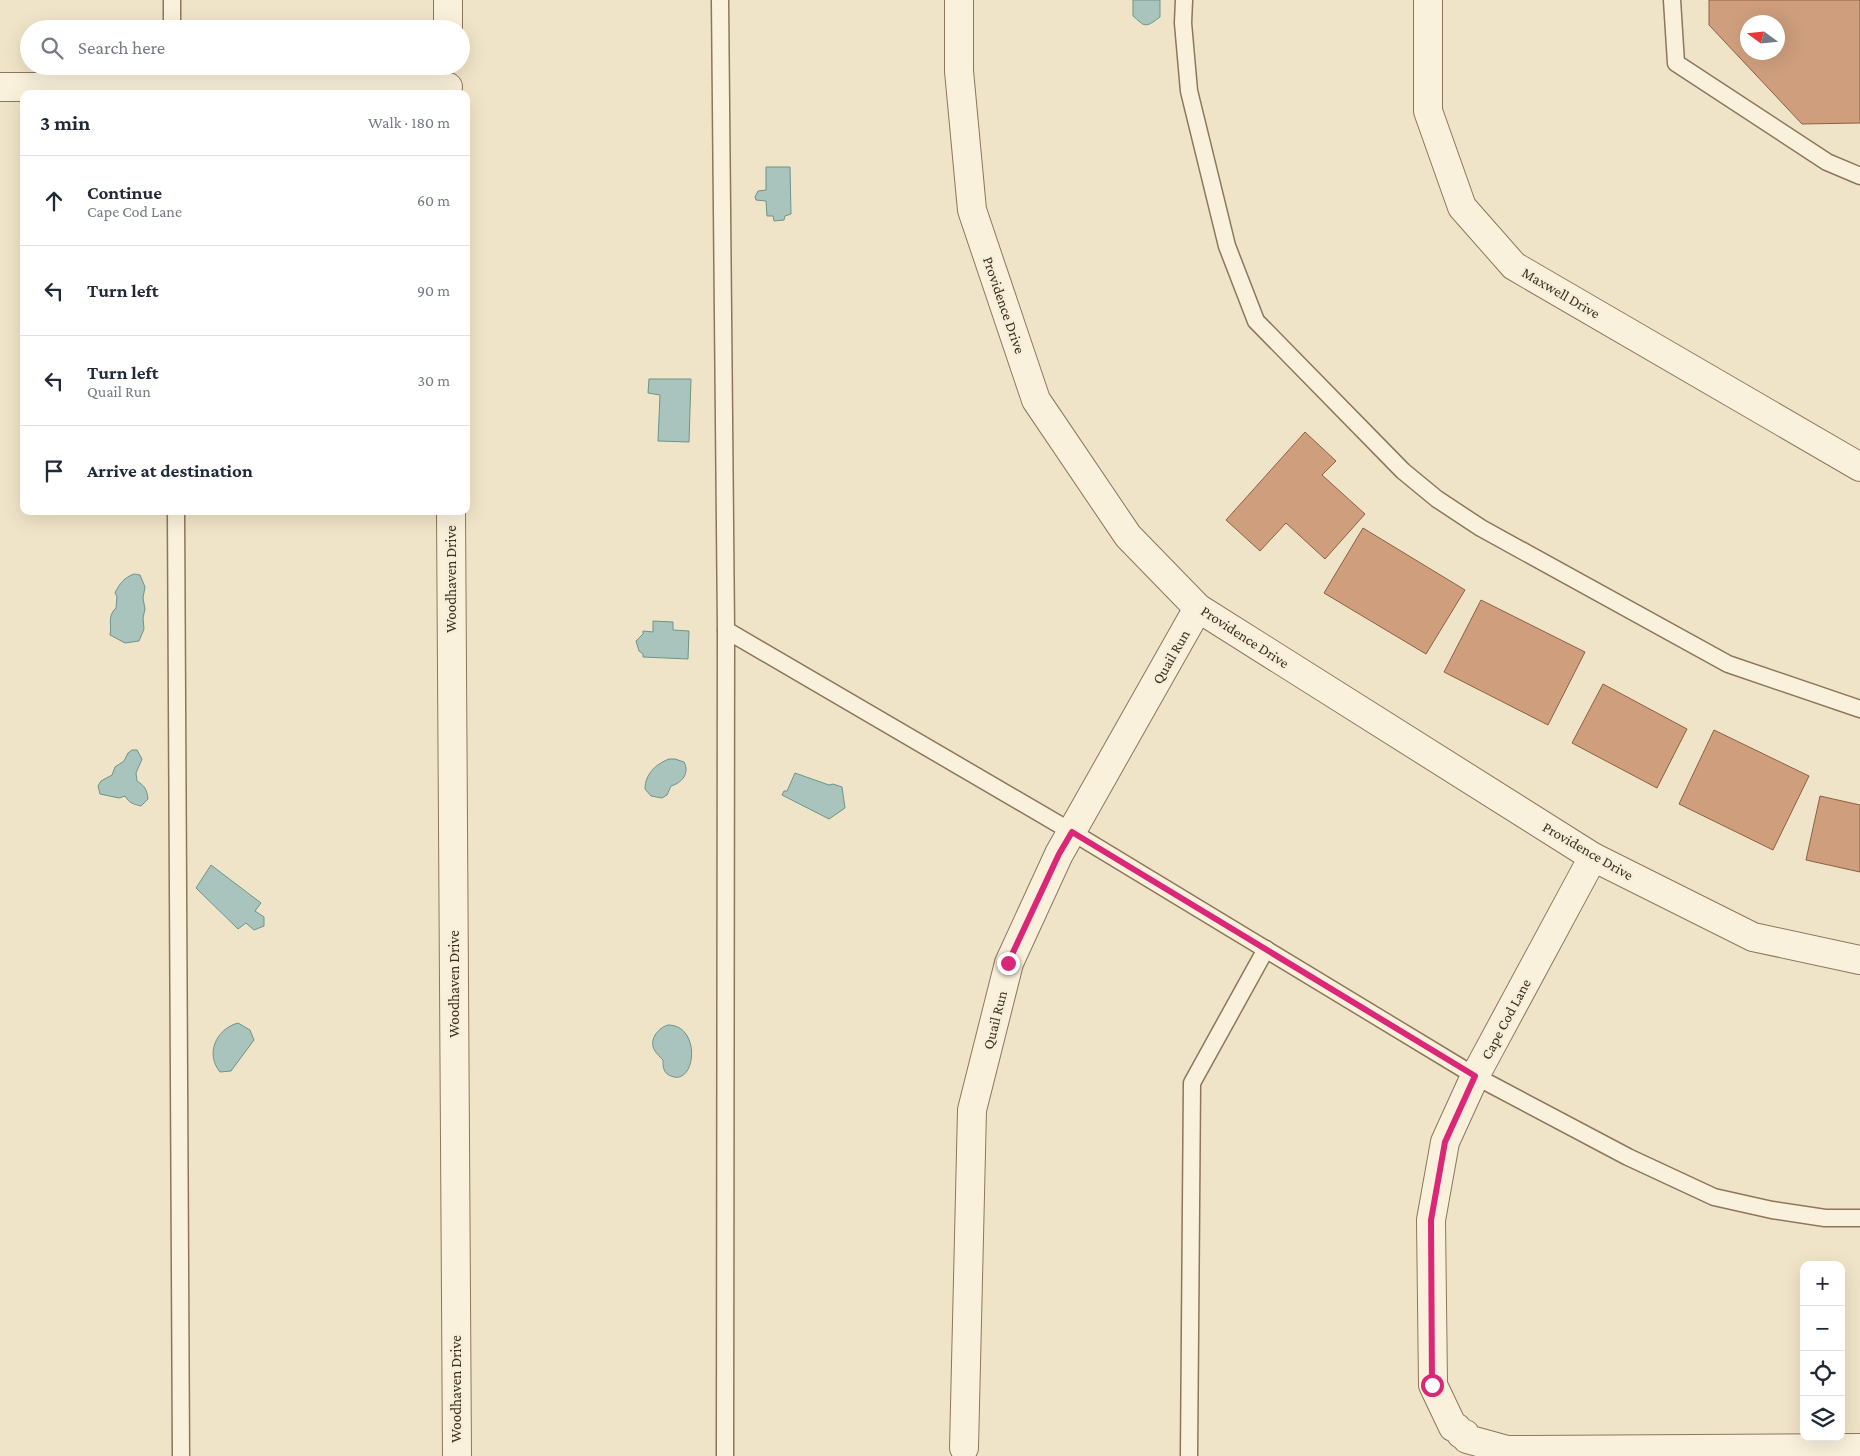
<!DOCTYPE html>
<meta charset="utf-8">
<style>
:root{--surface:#fff;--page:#f2f2f3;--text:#1f2937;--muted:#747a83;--line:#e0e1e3}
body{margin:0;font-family:"Crimson Pro",serif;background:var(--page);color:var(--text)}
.controls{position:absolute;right:15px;bottom:15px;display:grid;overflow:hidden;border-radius:10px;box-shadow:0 5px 20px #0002}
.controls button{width:45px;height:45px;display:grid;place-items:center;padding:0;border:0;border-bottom:1px solid var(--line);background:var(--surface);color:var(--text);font:25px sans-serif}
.compass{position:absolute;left:1740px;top:15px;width:45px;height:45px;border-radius:50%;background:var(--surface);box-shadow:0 5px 20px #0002;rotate:285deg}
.stop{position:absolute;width:15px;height:15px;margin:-11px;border:4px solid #db2777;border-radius:50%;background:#fff}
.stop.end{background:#db2777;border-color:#fff;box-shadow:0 1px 5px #0008}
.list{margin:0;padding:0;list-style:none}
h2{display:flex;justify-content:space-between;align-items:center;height:65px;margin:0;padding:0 20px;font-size:21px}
h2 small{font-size:16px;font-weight:400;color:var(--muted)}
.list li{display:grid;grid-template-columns:32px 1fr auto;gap:15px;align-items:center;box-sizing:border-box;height:90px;padding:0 20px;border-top:1px solid var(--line)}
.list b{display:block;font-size:19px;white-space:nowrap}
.list p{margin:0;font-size:16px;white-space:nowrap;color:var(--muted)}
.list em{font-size:16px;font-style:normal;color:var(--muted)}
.icon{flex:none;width:28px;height:28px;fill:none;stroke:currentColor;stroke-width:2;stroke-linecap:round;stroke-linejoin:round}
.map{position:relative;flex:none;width:1860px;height:1456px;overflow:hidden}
.search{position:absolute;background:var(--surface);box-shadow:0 5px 20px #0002;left:20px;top:20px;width:450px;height:55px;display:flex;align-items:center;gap:12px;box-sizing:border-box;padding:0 18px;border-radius:28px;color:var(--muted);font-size:19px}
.panel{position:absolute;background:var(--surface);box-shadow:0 5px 20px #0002;left:20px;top:90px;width:450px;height:425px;border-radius:10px}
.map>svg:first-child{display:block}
</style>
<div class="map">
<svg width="1860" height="1456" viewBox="0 0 1860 1456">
<rect width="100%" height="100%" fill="#f0e4c8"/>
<g fill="#a9c4bc" stroke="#6f938a">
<path d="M1133,0H1160V17C1154,21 1147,29 1140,22C1137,20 1136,18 1133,16Z"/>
<polygon points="766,167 790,167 791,214 785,216 784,220 774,221 773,216 767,216 766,201 756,200 755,197 758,191 766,190"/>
<polygon points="649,379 691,379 689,442 658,441 660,395 648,393"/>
<path d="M134,574L140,575L145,587L143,598L145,609L143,618L144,629L139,641L125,643L110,635C112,625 107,616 116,608L117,596L115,593C119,584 125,577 134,574Z"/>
<polygon points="653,621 673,622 673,630 689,631 688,659 643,657 643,654 639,651 636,641 643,634 643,631 653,632"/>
<path d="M132,750H137L142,759L136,773L137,781C145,786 147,790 148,799L141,806C133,804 129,803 125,796L119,798L100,794L98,786L101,781L112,775L115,767L124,761L128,753Z"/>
<path d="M669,759H675L684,762C690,773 682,783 671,786L667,795L662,798L651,796L645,789C645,774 656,764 669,759Z"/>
<polygon points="795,773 829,785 833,784 842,787 845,808 829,819 782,795 784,791 787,791"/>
<polygon points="211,865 261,903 255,911 264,917 264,926 254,930 246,923 238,929 196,888"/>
<path d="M238,1023L250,1030L254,1040L231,1071L220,1072C205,1054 216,1029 238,1023Z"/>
<path d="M668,1025C702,1025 696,1087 671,1076C663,1073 663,1067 663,1060C660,1057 657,1054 655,1051C648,1040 658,1028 668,1025Z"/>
</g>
<g fill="#cf9f7d" stroke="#8d5f41" fill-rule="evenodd">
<path d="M1709,0H1860V123L1802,124L1709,25ZM1748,22H1778V52H1748Z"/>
<polygon points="1305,432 1336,461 1322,475 1365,514 1325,559 1286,523 1260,551 1226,520"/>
<polygon points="1363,528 1465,590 1426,654 1324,593"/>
<polygon points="1481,600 1585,652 1548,725 1444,672"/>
<polygon points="1603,684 1687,729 1657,788 1572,743"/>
<polygon points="1714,730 1809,776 1773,850 1679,804"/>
<polygon points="1820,796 1860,805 1860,872 1806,860"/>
</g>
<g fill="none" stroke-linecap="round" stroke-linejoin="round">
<defs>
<g id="service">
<polyline points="172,0 172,29"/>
<polyline points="720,0 726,630 1072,832 1475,1076 1628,1157 1714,1197 1772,1210 1825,1218 1860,1218"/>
<polyline points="1184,0 1183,23 1189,91 1227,246 1256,321 1403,471 1437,499 1481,528 1728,664 1860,709"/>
<polyline points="1672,0 1676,63 1827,162 1860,176"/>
<polyline points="173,66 173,94"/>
<polyline points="176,511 181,1456"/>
<polyline points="725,1456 726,630"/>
<polyline points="1189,1456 1192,1083 1266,949"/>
</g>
<g id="minor">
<polyline points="448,0 448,29"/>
<polyline points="959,0 959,71 972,210 1036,400 1128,536 1198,608 1593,857 1753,937 1860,960"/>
<polyline points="0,87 448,87"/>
<polyline points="451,511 457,1456"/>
<polyline points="1593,857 1475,1076 1445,1142 1431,1220 1433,1385 1453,1427 1457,1428 1461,1434 1465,1434 1467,1439 1507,1450 1860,1448"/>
<polyline points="964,1448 972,1110 1009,963 1059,854 1198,608"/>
</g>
<polyline id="tertiary" points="1428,0 1428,111 1462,207 1514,266 1860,467"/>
</defs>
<use href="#service" stroke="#8d765c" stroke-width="19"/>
<use href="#minor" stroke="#8d765c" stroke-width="30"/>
<use href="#tertiary" stroke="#8d765c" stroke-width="30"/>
<use href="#service" stroke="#faf1dc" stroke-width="16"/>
<use href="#minor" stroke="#faf1dc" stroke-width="28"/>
<use href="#tertiary" stroke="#faf1dc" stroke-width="28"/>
</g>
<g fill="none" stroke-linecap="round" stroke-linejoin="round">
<polyline stroke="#db2777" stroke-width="6" points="1008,963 1059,854 1072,832 1475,1076 1445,1142 1431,1220 1432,1385"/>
</g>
<g text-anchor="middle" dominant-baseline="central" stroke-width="5" stroke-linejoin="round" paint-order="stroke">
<g font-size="15" fill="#3d2e20" stroke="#f7eed8">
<text transform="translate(1561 293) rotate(30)">Maxwell Drive</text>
<text transform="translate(1004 305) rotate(71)">Providence Drive</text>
<text transform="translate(451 579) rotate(-90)">Woodhaven Drive</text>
<text transform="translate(1245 637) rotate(33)">Providence Drive</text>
<text transform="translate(1171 657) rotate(-60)">Quail Run</text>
<text transform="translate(1588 851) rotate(30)">Providence Drive</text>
<text transform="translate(454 984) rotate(-90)">Woodhaven Drive</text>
<text transform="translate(1506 1019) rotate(-62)">Cape Cod Lane</text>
<text transform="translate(995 1020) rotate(-76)">Quail Run</text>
<text transform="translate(456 1389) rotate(-90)">Woodhaven Drive</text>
</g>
</g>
</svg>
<div class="controls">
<button>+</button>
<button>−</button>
<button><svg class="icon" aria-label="locate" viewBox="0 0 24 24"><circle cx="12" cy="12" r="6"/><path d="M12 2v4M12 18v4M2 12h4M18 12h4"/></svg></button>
<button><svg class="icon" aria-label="layers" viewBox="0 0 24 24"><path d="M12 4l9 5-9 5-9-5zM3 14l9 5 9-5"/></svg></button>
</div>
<svg class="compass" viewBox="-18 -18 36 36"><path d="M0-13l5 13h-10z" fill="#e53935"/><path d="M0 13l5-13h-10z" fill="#747a83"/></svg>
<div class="stop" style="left:1432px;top:1385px"></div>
<div class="stop end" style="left:1008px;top:963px"></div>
<div class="search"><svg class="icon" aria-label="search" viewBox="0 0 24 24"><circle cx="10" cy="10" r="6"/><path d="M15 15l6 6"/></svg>Search here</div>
<section class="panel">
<h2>3 min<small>Walk · 180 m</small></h2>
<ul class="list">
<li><svg class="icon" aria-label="ahead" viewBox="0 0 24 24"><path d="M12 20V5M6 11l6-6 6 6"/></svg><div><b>Continue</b><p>Cape Cod Lane</p></div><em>60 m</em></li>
<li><svg class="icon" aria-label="left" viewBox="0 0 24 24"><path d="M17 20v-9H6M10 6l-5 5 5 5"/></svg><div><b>Turn left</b></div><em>90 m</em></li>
<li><svg class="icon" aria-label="left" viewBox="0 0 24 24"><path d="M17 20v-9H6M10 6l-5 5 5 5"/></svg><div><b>Turn left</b><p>Quail Run</p></div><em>30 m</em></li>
<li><svg class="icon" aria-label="arrive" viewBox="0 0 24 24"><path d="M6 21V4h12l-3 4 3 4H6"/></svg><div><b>Arrive at destination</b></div></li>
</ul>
</section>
</div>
